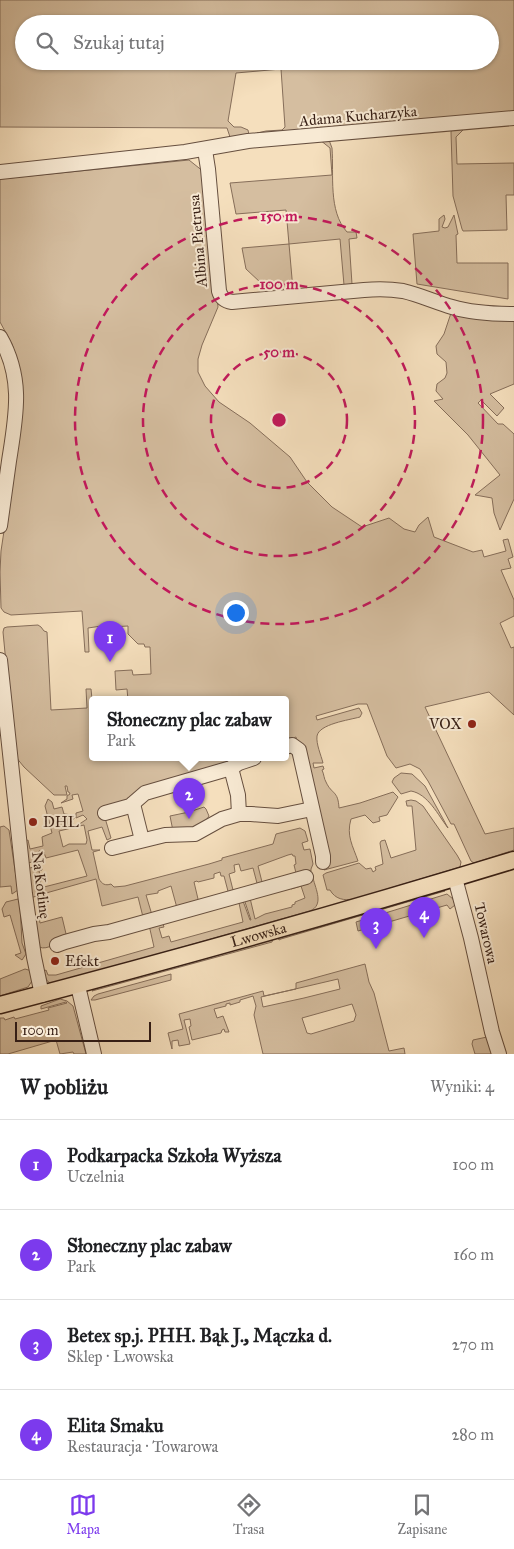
<!DOCTYPE html>
<html lang="pl">
<meta charset="utf-8">
<style>
:root{--surface:#fff;--page:#f2f2f2;--text:#202124;--muted:#757577;--line:#e0e0e0;--accent:#7c3aed}
body{margin:0;font-family:"IM FELL Great Primer",serif;background:var(--page);color:var(--text)}
.scale{position:absolute;left:15px;bottom:12px;width:136px;box-sizing:border-box;padding-left:5px;border:2px solid #371f15;border-top:0;font-size:14px;line-height:18px;white-space:nowrap;color:#371f15;-webkit-text-stroke:4px #f8ead4;paint-order:stroke}
.you{position:absolute;left:235px;top:612px;width:18px;height:18px;margin:-12px;border:4px solid #fff;border-radius:50%;background:#1a73e8;box-shadow:0 0 0 8px #1a73e833}
.badge{display:grid;place-items:center;width:32px;height:32px;border-radius:50%;background:var(--accent);color:#fff;font-size:16px;font-weight:700}
.pin{position:absolute;translate:-50% -41px;filter:drop-shadow(0 1px 2px #0008)}
.pin::after{content:'';position:absolute;top:26px;width:18px;height:15px;background:inherit;clip-path:polygon(0 0,100% 0,50% 100%)}
.popup{position:absolute;left:89px;top:696px;width:200px;height:65px;box-sizing:border-box;display:grid;place-content:center;border-radius:5px;background:var(--surface);filter:drop-shadow(0 1px 4px #0005);font-size:16px;white-space:nowrap;color:var(--muted)}
.popup b{font-size:19px;color:var(--text)}
.popup::after{content:'';position:absolute;left:50%;top:100%;margin-left:-10px;border:10px solid transparent;border-top-color:var(--surface)}
.list{margin:0;padding:0;list-style:none}
h2{display:flex;justify-content:space-between;align-items:center;height:65px;margin:0;padding:0 20px;font-size:21px}
h2 small{font-size:16px;font-weight:400;color:var(--muted)}
.list li{display:grid;grid-template-columns:32px 1fr auto;gap:15px;align-items:center;box-sizing:border-box;height:90px;padding:0 20px;border-top:1px solid var(--line)}
.list b{display:block;font-size:19px;white-space:nowrap}
.list p{margin:0;font-size:16px;white-space:nowrap;color:var(--muted)}
.list em{font-size:16px;font-style:normal;color:var(--muted)}
.icon{flex:none;width:28px;height:28px;fill:none;stroke:currentColor;stroke-width:2;stroke-linecap:round;stroke-linejoin:round}
.map{position:relative;flex:none;width:514px;height:1054px;overflow:hidden}
.search{position:absolute;background:var(--surface);box-shadow:0 1px 4px #0004;left:15px;right:15px;top:15px;height:55px;display:flex;align-items:center;gap:12px;box-sizing:border-box;padding:0 18px;border-radius:28px;color:var(--muted);font-size:19px}
.sheet{height:425px;background:var(--surface)}
nav{display:flex;justify-content:space-around;align-items:center;box-sizing:border-box;height:70px;border-top:1px solid var(--line);background:var(--surface);font-size:14px;color:var(--muted)}
nav a{display:grid;justify-items:center;gap:2px}
nav .on{color:var(--accent)}
.map>svg:first-child{display:block}
</style>
<div class="map">
<svg width="514" height="1054" viewBox="0 0 514 1054">
<rect width="100%" height="100%" fill="#f5dfbd"/>
<filter id="stains"><feTurbulence type="fractalNoise" baseFrequency=".004" numOctaves="4"/><feColorMatrix values="0 0 0 0 .2 0 0 0 0 .09 0 0 0 0 .02 0 0 0 .5 -.17"/></filter>
<radialGradient id="worn" r=".72"><stop offset=".6" stop-color="#630" stop-opacity="0"/><stop offset="1" stop-color="#630" stop-opacity=".3"/></radialGradient>
<g fill="#d5bea0" stroke="#866e5a" fill-rule="evenodd">
<path d="M0,0H514V116L257,133L266,131L282,130L285,127L281,69L236,73L228,121L234,127H241L248,130L249,135L231,140L227,128L0,127ZM24,24H490V61H24Z"/>
<polygon points="465,128 456,137 457,164 514,163 514,195 506,195 507,230 463,231 462,229 453,196 451,132 452,129"/>
<path d="M320,140H329L332,148C334,175 328,211 347,232H356L357,238L349,239L352,284L344,285L340,239L289,244L293,290L278,291L261,283L246,269L242,248L289,244L286,210L236,214L230,183L332,175L330,148Z"/>
<path d="M189,160L204,172L218,307L202,345L198,359V372L205,386L219,402L250,423L290,457L307,482L332,507L362,527L389,518L404,529L415,532L419,525L428,517L434,537L473,552L482,550L484,557L506,551L503,540L508,539L513,557L508,559L511,568L501,570L514,600V616L500,623L511,648L514,647V715L489,692L425,707L485,834L514,828V850L474,863L471,861L454,824H451L428,781L420,769L410,764L396,768L387,756L367,704H358L316,716L317,720L359,708L362,713L360,717C349,720 319,724 317,736C316,744 321,755 323,763H313L314,768L323,766L324,769L322,770C324,774 324,779 326,782C332,795 338,790 339,808L360,803L393,792L398,797L387,815L379,817L380,821L373,823L365,815L351,819C346,836 353,846 358,861L324,870L327,864L296,737L291,739L285,744V700H128L127,689L116,690L115,671L132,670L133,675L151,674L150,647H145L144,644H138L128,634V626L110,627L108,625L88,628L89,652H85L82,611L11,615L4,612L1,608L0,572L1,551L18,438L22,385L18,362L12,344L0,322V179Z"/>
<polygon points="444,215 445,219 442,227 445,228 448,227 454,215 458,234 456,235 457,263 508,263 508,299 417,284 413,234 439,231 439,219"/>
<polygon points="452,310 514,321 514,384 490,394 504,408 497,416 481,400 478,403 498,424 503,424 514,434 514,499 500,530 494,513 492,498 475,495 500,475 468,435 434,401 443,399 436,391 437,384 445,378 447,373 446,362 437,354 436,346 444,334"/>
<path d="M38,625L41,627L44,631L47,632L51,710L87,708L86,689H91L92,699H98L93,700V758H238L230,760L229,763L105,818L111,838L107,840L102,827L88,831L92,850H100L93,852L99,879C102,884 105,886 111,884L114,887L125,886L209,864L222,860V858L273,844L276,834L300,828L305,831L308,841L302,843L304,850L310,849L313,864L311,869V871L297,877L294,865L296,864L295,856H293L292,854L288,855L258,866L263,886L258,887L253,868L241,871L239,864L234,865L235,872L229,874L234,894L229,895L224,876H221L220,872L214,874V878L198,882L197,881L194,882L198,899V902L177,908L171,886L158,891V893L146,895L152,915L143,917L138,897L102,906L96,879L39,895L42,883L44,887L87,876L78,850L46,858L43,850L39,851L40,860L28,863L23,842L28,840L30,849L43,846L42,837L52,833L45,806L48,799L52,802L54,809L62,807L64,814L73,815L74,819L71,821L75,827L87,819L83,815L76,818V813L83,811L78,794L72,795L73,799L61,803L67,799V796L70,794L69,792H68L67,786H65L67,795H54L24,767L15,756L3,632L4,628L7,627ZM84,825L87,840L86,844H69L63,847L59,831Z"/>
<path d="M401,773L412,774L425,786L448,828C438,815 428,794 411,791L401,794L392,782L394,778Z"/>
<path d="M411,800L416,801L423,806L457,855L461,862L460,867L354,899C344,901 335,899 330,890H327L323,875L326,873L359,863L366,869L371,868L373,872L376,870L375,867L383,864L380,843L381,841L385,840L391,858L416,850L412,806H407L406,801Z"/>
<polygon points="204,807 206,809 209,816 200,829 173,831 170,816 189,812"/>
<polygon points="4,826 9,830 18,890 12,894 11,886 0,887 0,827"/>
<polygon points="41,865 42,870 39,871 41,880 37,896 30,898 27,870 30,868"/>
<path d="M313,878C316,890 324,905 310,911L52,984C46,982 45,976 44,971L46,970L48,975H56L154,947L149,925L163,924L164,927L159,928L162,938L169,936L171,942L243,922L239,903L243,901L250,920H251L244,899L250,898L255,919L265,914L292,907V905L295,904V902L305,898L301,886L291,889L290,886Z"/>
<polygon points="440,890 445,891 281,939 279,940 278,938"/>
<polygon points="447,894 453,899 455,905 450,909 447,905 358,931 356,922"/>
<polygon points="18,899 20,905 22,943 26,954 22,960 15,955 21,953 10,915 4,917 2,909 6,902"/>
<path d="M39,917L40,923L62,917L67,938C58,941 48,951 39,947L34,918Z"/>
<polygon points="273,939 272,942 92,991 100,987"/>
<path d="M365,964L369,982L374,993L389,1051L404,1048L405,1054H263L254,1015L256,1006L253,996L240,1000V1002L230,1005V1003L226,1004V1006L214,1009L217,1018L223,1016L229,1032H225L224,1029L222,1030L221,1033L192,1040L189,1027L191,1026L190,1019L184,1020L190,1044L179,1046L178,1040L172,1041V1049L168,1033L183,1029L179,1014L263,991L264,996L296,989V983ZM338,979L340,989L304,998L263,1007L261,997ZM352,1004L356,1015L354,1021L311,1034L307,1033L302,1018Z"/>
<polygon points="25,969 32,971 32,981 28,987 0,996 0,979"/>
<polygon points="171,974 171,980 95,1000 91,1000 94,996 98,994"/>
<polygon points="60,999 67,1001 73,1006 86,1054 74,1054 73,1052 60,1054 56,1040 8,1054 0,1054 0,1018 4,1018 5,1020 14,1017 15,1019 49,1010 48,1008 67,1003 66,1002 41,1009 41,1006"/>
<polygon points="487,1037 493,1054 475,1054 472,1044 473,1040"/>
</g>
<g fill="none" stroke-linecap="round" stroke-linejoin="round">
<defs>
<g id="minor">
<path d="M205,150L208,169L219,291C221,298 225,301 232,302L364,290C377,289 390,289 403,291C420,295 435,302 452,307C472,313 493,314 514,314"/>
<polyline points="0,172 185,152 248,141 514,118"/>
<path d="M0,337C24,379 16,416 9,461C6,482 3,504 0,526"/>
<polyline points="0,660 25,894 34,957 42,995"/>
<polyline points="285,747 292,745 299,750 323,856 323,862"/>
<polyline points="231,768 238,795 239,814"/>
<polyline points="133,804 142,840"/>
<polyline points="105,813 130,806 145,793 231,768 239,763 254,758"/>
<polyline points="112,848 165,835 195,834 222,819 239,814 251,814 278,816 312,809"/>
<polyline points="455,878 471,938 492,1032 499,1054"/>
<polyline points="57,945 65,942 94,934 109,932 306,877"/>
<polyline points="78,986 94,1054"/>
</g>
<g id="major">
<path id="s1" d="M0,1005C172,960 344,912 514,860"/>
</g>
</defs>
<use href="#minor" stroke="#664f3f" stroke-width="16"/>
<use href="#major" stroke="#371f15" stroke-width="19"/>
<use href="#minor" stroke="#f8ead4" stroke-width="14"/>
<use href="#major" stroke="#f5dfbd" stroke-width="16"/>
</g>
<g fill="none" stroke="#c2185b" stroke-width="2.5" stroke-dasharray="9 6">
<circle cx="279" cy="420" r="68"/>
<circle cx="279" cy="420" r="136"/>
<circle cx="279" cy="420" r="204"/>
</g>
<g fill="#8f2418" stroke="#f8ead4" stroke-width="2">
<circle cx="472" cy="724" r="5"/>
<circle cx="33" cy="822" r="5"/>
<circle cx="55" cy="961" r="5"/>
</g>
<g text-anchor="middle" dominant-baseline="central" stroke-width="4" stroke-linejoin="round" paint-order="stroke">
<g font-size="15" fill="#371f15" stroke="#f8ead4">
<text transform="translate(358 116) rotate(-5)">Adama Kucharzyka</text>
<text transform="translate(198 241) rotate(-95)">Albina Pietrusa</text>
<text transform="translate(41 885) rotate(83)">Na Kotlinę</text>
<text transform="translate(486 933) rotate(77)">Towarowa</text>
<text stroke="none"><textPath href="#s1" startOffset="268">Lwowska</textPath></text>
</g>
<g font-size="15" fill="#371f15" stroke="#f8ead4" text-anchor="start">
<text x="462" y="724" text-anchor="end">VOX</text>
<text x="43" y="822">DHL</text>
<text x="65" y="961">Efekt</text>
</g>
</g>
<circle cx="279" cy="420" r="8" fill="#c2185b" stroke="#f8ead4" stroke-width="2.5"/>
<g font-size="15" text-anchor="middle" font-weight="bold" fill="#c2185b" stroke="#f8ead4" stroke-width="4" stroke-linejoin="round" paint-order="stroke">
<text x="279" y="221">150 m</text>
<text x="279" y="289">100 m</text>
<text x="279" y="357">50 m</text>
</g>
<rect width="100%" height="100%" filter="url(#stains)"/>
<rect width="100%" height="100%" fill="url(#worn)"/>
</svg>
<div class="scale">100 m</div>
<div class="you"></div>
<div class="pin badge" style="left:110px;top:662px">1</div>
<div class="pin badge" style="left:189px;top:819px">2</div>
<div class="popup"><b>Słoneczny plac zabaw</b>Park</div>
<div class="pin badge" style="left:376px;top:949px">3</div>
<div class="pin badge" style="left:424px;top:938px">4</div>
<div class="search"><svg class="icon" aria-label="search" viewBox="0 0 24 24"><circle cx="10" cy="10" r="6"/><path d="M15 15l6 6"/></svg>Szukaj tutaj</div>
</div>
<section class="sheet">
<h2>W pobliżu<small>Wyniki: 4</small></h2>
<ul class="list">
<li><span class="badge">1</span><div><b>Podkarpacka Szkoła Wyższa</b><p>Uczelnia</p></div><em>100 m</em></li>
<li><span class="badge">2</span><div><b>Słoneczny plac zabaw</b><p>Park</p></div><em>160 m</em></li>
<li><span class="badge">3</span><div><b>Betex sp.j. PHH. Bąk J., Mączka d.</b><p>Sklep · Lwowska</p></div><em>270 m</em></li>
<li><span class="badge">4</span><div><b>Elita Smaku</b><p>Restauracja · Towarowa</p></div><em>280 m</em></li>
</ul>
</section>
<nav>
<a class="on"><svg class="icon" aria-label="map" viewBox="0 0 24 24"><path d="M3 6l6-2 6 2 6-2v14l-6 2-6-2-6 2zM9 4v14M15 6v14"/></svg>Mapa</a>
<a><svg class="icon" aria-label="directions" viewBox="0 0 24 24"><path d="M12 3l9 9-9 9-9-9zM9 14v-3h6M13 9l2 2-2 2"/></svg>Trasa</a>
<a><svg class="icon" aria-label="saved" viewBox="0 0 24 24"><path d="M7 4h10v16l-5-4-5 4z"/></svg>Zapisane</a>
</nav>
